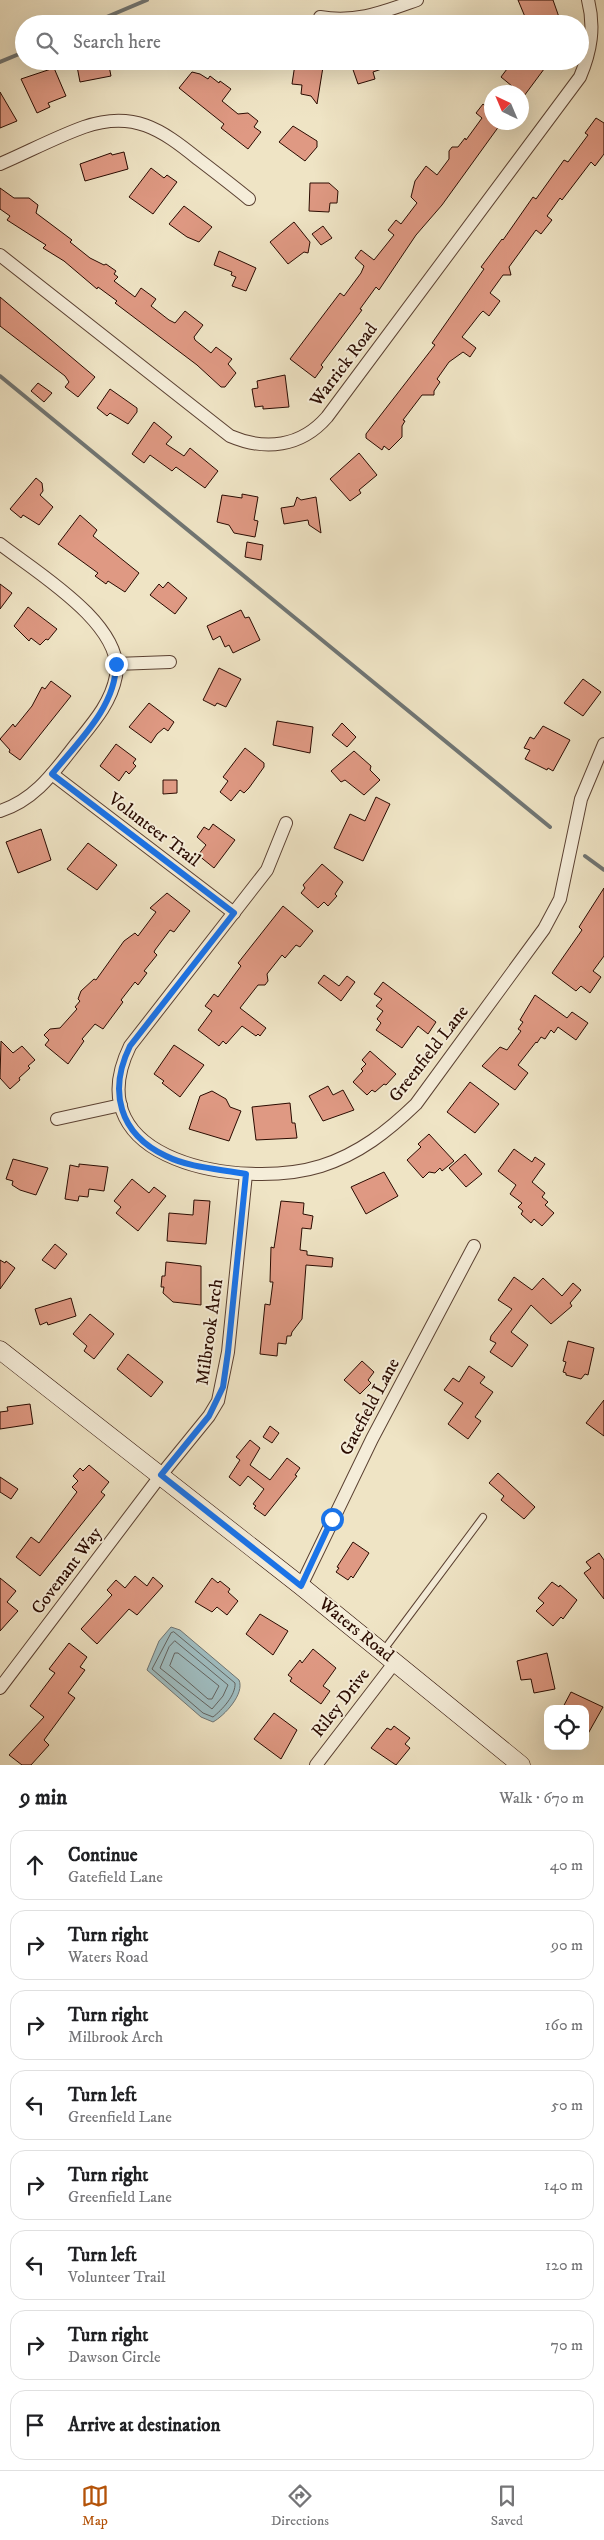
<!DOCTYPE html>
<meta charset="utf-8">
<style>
:root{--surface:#fff;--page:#f2f2f2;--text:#202124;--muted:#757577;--line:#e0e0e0;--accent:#b45309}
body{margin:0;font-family:"IM FELL DW Pica",serif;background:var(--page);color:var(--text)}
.controls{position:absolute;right:15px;bottom:15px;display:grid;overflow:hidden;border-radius:10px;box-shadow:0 5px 20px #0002}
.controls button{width:45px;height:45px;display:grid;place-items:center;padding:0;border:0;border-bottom:1px solid var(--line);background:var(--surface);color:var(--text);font:25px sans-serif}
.compass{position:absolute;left:484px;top:85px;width:45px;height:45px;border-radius:50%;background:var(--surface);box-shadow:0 5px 20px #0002;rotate:316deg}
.stop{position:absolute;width:15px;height:15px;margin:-11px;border:4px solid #1a73e8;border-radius:50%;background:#fff}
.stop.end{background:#1a73e8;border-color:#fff;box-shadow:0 1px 5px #0008}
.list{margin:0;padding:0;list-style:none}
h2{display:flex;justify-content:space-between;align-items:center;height:65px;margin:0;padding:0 20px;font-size:21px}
h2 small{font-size:16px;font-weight:400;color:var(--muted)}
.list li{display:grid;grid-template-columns:32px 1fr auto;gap:15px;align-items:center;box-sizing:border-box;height:70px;margin:0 10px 10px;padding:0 10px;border:1px solid var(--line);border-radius:15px}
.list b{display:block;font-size:19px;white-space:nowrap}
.list p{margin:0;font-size:16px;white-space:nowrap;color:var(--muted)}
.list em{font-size:16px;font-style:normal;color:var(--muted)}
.icon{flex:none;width:28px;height:28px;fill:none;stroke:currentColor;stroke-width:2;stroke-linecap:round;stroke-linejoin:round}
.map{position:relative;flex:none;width:604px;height:1765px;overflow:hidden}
.search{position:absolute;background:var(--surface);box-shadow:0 5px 20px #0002;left:15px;right:15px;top:15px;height:55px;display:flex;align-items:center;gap:12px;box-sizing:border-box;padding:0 18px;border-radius:28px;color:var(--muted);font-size:19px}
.sheet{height:705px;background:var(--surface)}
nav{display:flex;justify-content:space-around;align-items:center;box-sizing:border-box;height:70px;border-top:1px solid var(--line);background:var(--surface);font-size:14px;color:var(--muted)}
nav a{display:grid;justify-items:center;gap:2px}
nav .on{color:var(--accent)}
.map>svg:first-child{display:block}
</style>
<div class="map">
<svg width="604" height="1765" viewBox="0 0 604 1765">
<rect width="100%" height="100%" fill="#efe4c5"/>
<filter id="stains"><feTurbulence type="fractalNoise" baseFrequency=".004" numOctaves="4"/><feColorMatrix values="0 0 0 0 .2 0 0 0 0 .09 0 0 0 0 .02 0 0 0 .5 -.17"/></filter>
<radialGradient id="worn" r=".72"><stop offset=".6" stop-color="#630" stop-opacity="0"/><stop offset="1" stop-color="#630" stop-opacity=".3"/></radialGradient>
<path fill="#9fbcbf" stroke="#707573" d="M171,1627L180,1630L239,1680C245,1694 224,1716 213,1722L201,1717L147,1670L159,1641Z"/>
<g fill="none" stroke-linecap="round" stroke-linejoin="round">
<g stroke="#646460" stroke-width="1">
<path d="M174,1632L235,1683C236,1695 222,1710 213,1717L203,1713L152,1669L171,1633Z"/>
<polygon points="175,1641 228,1685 223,1696 212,1709 160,1668 169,1647"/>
<polygon points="175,1653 178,1653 219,1686 212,1699 208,1699 170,1666"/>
</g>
<g stroke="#707573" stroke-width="4">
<polyline points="90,24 147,0"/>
<polyline points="0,62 24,52"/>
<polyline points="0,376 550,827"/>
<polyline points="585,856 604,870"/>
</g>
</g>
<g fill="#df9983" stroke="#2a0b01">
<polygon points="518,0 553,0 560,20 548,24 528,24"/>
<polygon points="76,61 108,61 111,76 80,82"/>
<polygon points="350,61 398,61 399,63 373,72 375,79 358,84"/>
<polygon points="513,61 550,61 524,96 501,77"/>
<polygon points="295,64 323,67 317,104 311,96 301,94 302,85 292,84"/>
<polygon points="54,68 66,96 48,103 50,107 37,113 21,79"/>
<polygon points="192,72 200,74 208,79 210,76 219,83 220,81 231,89 222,101 238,114 248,113 258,121 254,127 261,132 248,149 221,128 224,124 179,88"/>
<polygon points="0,92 17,121 0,128"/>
<polygon points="483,104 489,109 492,106 492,122 502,122 442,205 416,235 379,290 376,287 360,309 362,310 321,365 323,367 315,378 290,359 340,293 344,296 361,273 364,266 355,258 361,250 374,260 394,235 388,230 396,220 401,224 417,203 411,197 415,181 426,166 437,175 449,159 449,151 452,147 458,147 465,138 466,140 482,118 476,113"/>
<polygon points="596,118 604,123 604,154 595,166 591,162 562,200 560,198 547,216 552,220 541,234 536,230 509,267 511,275 503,275 490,293 500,301 489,316 483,311 480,314 462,337 476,348 470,357 463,352 449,362 437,379 440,382 434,391 434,395 422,395 403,420 405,421 402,426 402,437 389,450 384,446 382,450 366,438 366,434 435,345 432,343 484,269 481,267 502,239 503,240 533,197 536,199 564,160 568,162 588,135 585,133"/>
<polygon points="293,126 317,141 317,147 305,161 279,142"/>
<polygon points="124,152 128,169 85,181 80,164 111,153 112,155"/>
<polygon points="151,168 164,178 167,175 177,182 153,214 129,197"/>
<polygon points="310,183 329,183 338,191 337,203 330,203 329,212 309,211"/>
<polygon points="0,188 14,198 29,198 38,205 36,213 72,240 70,242 90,258 104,265 106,264 116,271 114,274 118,277 114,281 135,297 141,288 156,299 151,306 169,320 175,323 185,311 203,325 194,337 195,340 211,353 216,347 232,359 228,364 236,373 225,387 221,387 197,365 115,303 117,301 98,287 97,289 64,261 43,248 46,245 7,220 10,216 0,209"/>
<polygon points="184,206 212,227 199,242 187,237 169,224"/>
<polygon points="294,222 310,242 308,253 304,252 288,264 270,242"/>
<polygon points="323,226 332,238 321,245 312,234"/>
<polygon points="219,251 256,268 246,291 232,286 236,277 231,275 232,272 214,265"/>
<polygon points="0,297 95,377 78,397 65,387 69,382 65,376 0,326"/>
<polygon points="285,375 289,407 263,409 263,406 255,407 252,389 258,388 257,381"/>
<polygon points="38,383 52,393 44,402 31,391"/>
<polygon points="110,389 137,408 137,412 128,424 110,413 107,416 97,408"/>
<polygon points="154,422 172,437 166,444 184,456 190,448 218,471 205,488 176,467 172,471 150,455 144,463 132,454"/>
<polygon points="359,453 377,475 359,490 361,493 350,501 330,479"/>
<polygon points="36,478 42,483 43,491 40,495 53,507 39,525 23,515 21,518 10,509"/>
<polygon points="242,494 258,497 254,520 258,521 255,537 234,533 229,525 217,522 222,495 242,498"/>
<polygon points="297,497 301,500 316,497 321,533 309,525 308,520 284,524 281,508 294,506"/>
<polygon points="80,515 97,530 93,536 139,573 125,592 108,581 106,584 95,576 98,573 58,544"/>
<polygon points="247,542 263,545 261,560 245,557"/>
<polygon points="168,582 187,598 175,614 150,595 159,584 163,588"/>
<polygon points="0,584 12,593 0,609"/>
<polygon points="28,607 57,629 48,640 46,639 40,645 31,638 29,641 14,626"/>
<polygon points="241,610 245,618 249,617 260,640 233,653 229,645 225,647 220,636 213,640 207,626"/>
<polygon points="219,668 241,679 226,707 217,703 215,706 203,700"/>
<polygon points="583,679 601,692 583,716 564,703"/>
<polygon points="51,681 71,696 20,760 9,752 10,750 0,739 13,724 15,727 32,706 42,687 45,689"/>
<polygon points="149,703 174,722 168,731 164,728 157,734 151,743 129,727"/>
<polygon points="277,721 313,727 310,753 273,745"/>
<polygon points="342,723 356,737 347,747 332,735"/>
<polygon points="543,726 570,740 553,771 548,768 547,770 525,759 530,750 524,748 530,737 534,739"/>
<polygon points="116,744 136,759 133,763 136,766 129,774 126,771 119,781 100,766"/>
<polygon points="245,748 264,763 264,767 249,788 244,793 240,790 231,801 220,792 228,781 223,777"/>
<polygon points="354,751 371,766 370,770 380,780 364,795 345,780 341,782 331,771"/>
<polygon points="163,780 177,780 177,793 163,794"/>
<polygon points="376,797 390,804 363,861 334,848 350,814 365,821"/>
<polygon points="213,824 235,840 214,868 198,855 206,845 197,837 204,827 209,830"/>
<polygon points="41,829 51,860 18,873 6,842"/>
<polygon points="88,843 117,865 97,890 67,869"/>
<polygon points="322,864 343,882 335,894 337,896 328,906 324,902 318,908 301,893 305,888 303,885"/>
<polygon points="604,888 604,956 593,971 601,977 590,993 581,986 576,991 552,973 582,930 579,927"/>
<polygon points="167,893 190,911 174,932 170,930 155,950 154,952 157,955 144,971 147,973 138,985 135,982 121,1000 123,1002 103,1029 95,1024 82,1039 84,1041 68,1064 45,1045 49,1040 44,1035 50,1029 60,1028 77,1009 75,1007 80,1001 78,999 81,991 94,979 96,980 124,941 135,933 138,936 156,912 150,908"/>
<polygon points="283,906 313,931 300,947 296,945 285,958 282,955 267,974 268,981 265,985 258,985 240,1008 266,1028 260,1036 258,1034 256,1036 242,1026 226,1044 223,1041 219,1046 198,1030 212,1011 205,1006 214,994 218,997 241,966 238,963"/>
<polygon points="324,975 339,986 347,976 355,982 341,1001 318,983"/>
<polygon points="383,982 436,1022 428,1034 418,1026 402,1048 376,1030 381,1023 377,1019 383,1011 376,1006 382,999 374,994"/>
<polygon points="535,995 567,1018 572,1012 588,1023 576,1040 558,1027 554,1033 551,1030 545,1039 541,1037 537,1043 536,1042 518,1065 528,1073 515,1090 482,1066 500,1047 507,1050 521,1031 518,1029 523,1022 520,1020"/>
<polygon points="1,1041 13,1053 22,1046 35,1060 28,1066 30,1068 19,1078 20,1080 10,1089 0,1078"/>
<polygon points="174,1045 204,1065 180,1097 162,1083 164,1081 154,1074"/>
<polygon points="370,1051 396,1074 386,1085 384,1084 375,1092 372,1090 367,1095 353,1082 363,1071 361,1069 366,1064 362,1060"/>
<polygon points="470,1082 499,1104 475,1133 447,1112"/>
<polygon points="328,1086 333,1095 343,1090 354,1110 323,1121 309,1096"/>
<polygon points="212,1091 226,1099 230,1107 241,1111 229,1141 189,1129 200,1096"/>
<polygon points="290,1103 292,1123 295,1123 297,1138 256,1140 252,1107"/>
<polygon points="429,1134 454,1161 442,1171 440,1168 435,1173 429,1172 423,1178 407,1160 421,1147 418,1144"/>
<polygon points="514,1149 532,1162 535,1157 545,1164 532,1182 545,1193 542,1197 548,1202 545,1205 554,1213 542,1226 534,1219 531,1223 521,1214 523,1211 518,1207 522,1203 510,1194 516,1185 498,1171"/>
<polygon points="465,1154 482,1174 466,1187 449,1168"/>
<polygon points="13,1159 48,1168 36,1195 20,1190 12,1185 13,1181 6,1179"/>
<polygon points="79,1164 108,1167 104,1191 89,1189 88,1197 79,1196 78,1201 65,1199 70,1165 79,1167"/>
<polygon points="384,1172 398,1196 366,1214 351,1187"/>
<polygon points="132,1179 149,1193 154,1187 166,1196 138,1231 116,1213 121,1207 114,1201"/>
<polygon points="194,1200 210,1201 206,1244 167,1241 169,1213 193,1215"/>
<polygon points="281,1201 304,1203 303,1214 313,1216 311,1229 302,1228 300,1250 307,1251 307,1255 333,1258 332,1267 306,1265 302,1319 292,1332 291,1336 287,1336 286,1344 278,1343 277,1356 260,1354 265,1304 270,1305 273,1282 270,1282 271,1247 274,1248"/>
<polygon points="55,1244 67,1254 55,1269 42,1260"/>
<polygon points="0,1260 5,1263 6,1261 15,1268 0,1289"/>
<polygon points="166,1262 201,1266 201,1305 173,1302 163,1293 164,1287 161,1287 162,1276 165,1276"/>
<polygon points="514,1277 532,1290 543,1278 562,1296 573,1283 581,1290 570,1303 572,1306 551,1324 531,1305 511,1332 528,1345 512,1367 490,1352 496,1343 490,1340 491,1336 512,1309 498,1300"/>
<polygon points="71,1298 76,1316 48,1325 47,1322 40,1325 35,1309"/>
<polygon points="90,1314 114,1334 94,1359 84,1351 87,1346 73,1334"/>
<polygon points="568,1341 594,1348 588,1375 585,1374 581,1379 566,1375 566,1373 563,1372 566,1362 563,1361"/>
<polygon points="128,1354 163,1382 151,1397 117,1369"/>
<polygon points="362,1361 374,1372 368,1380 371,1383 360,1394 344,1380"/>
<polygon points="469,1366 485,1377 480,1383 493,1392 475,1417 481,1421 468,1439 448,1424 463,1403 444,1390 453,1378 459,1382"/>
<polygon points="604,1400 604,1436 586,1423"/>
<polygon points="30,1404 33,1424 0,1429 0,1412 8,1411 7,1407"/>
<polygon points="270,1426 279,1433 272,1443 263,1437"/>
<polygon points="250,1440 260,1448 250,1465 270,1480 287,1458 300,1468 295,1475 297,1476 265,1516 254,1508 256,1506 253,1504 264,1489 248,1476 240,1486 229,1477 240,1460 236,1457"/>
<polygon points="89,1465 109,1482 101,1492 105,1495 40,1576 16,1557 31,1537 39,1543 77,1492 72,1487 78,1481 73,1476 80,1468 83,1471"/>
<polygon points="498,1473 535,1507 524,1519 501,1500 504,1496 489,1483"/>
<polygon points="0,1477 18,1489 11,1499 0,1492"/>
<polygon points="353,1542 369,1553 353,1578 351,1576 348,1580 336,1572 339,1568 337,1567"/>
<polygon points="599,1553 604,1560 604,1599 584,1573 591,1568 586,1562"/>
<polygon points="135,1576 147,1586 153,1577 163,1586 137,1615 129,1609 97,1644 81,1629 112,1595 107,1590 116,1580 125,1588"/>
<polygon points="0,1578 16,1591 7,1602 18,1611 0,1631"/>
<polygon points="212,1578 218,1583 220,1581 230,1589 228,1592 238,1601 227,1615 217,1607 212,1612 195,1602"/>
<polygon points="552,1582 559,1587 560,1585 577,1600 563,1619 561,1617 553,1626 536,1611 544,1603 538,1598"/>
<polygon points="260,1614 288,1631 273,1655 246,1634"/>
<polygon points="69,1643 87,1657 80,1667 85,1670 68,1693 75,1698 44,1740 49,1745 31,1765 22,1765 9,1755 44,1717 30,1706 55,1673 49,1669"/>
<polygon points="313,1649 336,1668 323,1686 330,1691 321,1704 290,1681 292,1678 288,1675 300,1660 302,1663"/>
<polygon points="547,1653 555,1689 534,1693 531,1679 521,1680 517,1661"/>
<polygon points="571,1692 603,1707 585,1739 585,1709 562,1709"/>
<polygon points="274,1713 297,1730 281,1759 254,1739"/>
<polygon points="394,1726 410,1738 405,1744 410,1748 396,1765 371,1748 387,1728 391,1730"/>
</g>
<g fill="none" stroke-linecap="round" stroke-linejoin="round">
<defs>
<polyline id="lane" points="383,1651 483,1517"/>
<g id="street">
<path d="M320,17C357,23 383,12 417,0"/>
<path d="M0,164C28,152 56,137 84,127C133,110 161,129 198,159C215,172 232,185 249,199"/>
<path d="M0,255L230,436C265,451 301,447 327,417L580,77C591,51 595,27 588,0"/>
<path d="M0,544C36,572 125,625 116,676C111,703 93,723 76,744C54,772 35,800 0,811"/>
<polyline points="116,664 170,662"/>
<polyline points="52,774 234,913"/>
<path d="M286,823L267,870L130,1046C73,1163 244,1190 321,1166C359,1154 388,1131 416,1104L544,929L560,899L581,799L604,744"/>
<polyline points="57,1119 121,1105"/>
<polyline points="301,1586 372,1439 474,1246"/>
<polyline points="0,1688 161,1475 209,1416 218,1401 228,1352 246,1174"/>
<polyline points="316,1765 395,1662"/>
</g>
<polyline id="secondary" points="0,1350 301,1586 521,1765"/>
</defs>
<use href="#lane" stroke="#5b4132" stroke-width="8"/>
<use href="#street" stroke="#5b4132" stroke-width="14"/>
<use href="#secondary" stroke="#2a0b01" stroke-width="19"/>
<use href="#lane" stroke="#f5edd9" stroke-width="6"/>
<use href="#street" stroke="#f5edd9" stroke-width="12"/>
<use href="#secondary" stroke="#f5edd9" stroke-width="18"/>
</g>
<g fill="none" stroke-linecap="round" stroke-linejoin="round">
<path stroke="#1a73e8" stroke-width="6" d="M116,664C116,707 77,743 52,774L234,913L130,1046C108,1091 119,1134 166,1156C190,1168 220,1169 246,1174L228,1352L223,1387L209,1416L161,1475L301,1586L332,1519"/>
</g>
<g text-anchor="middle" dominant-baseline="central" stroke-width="4" stroke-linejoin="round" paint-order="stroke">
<g font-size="18" fill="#2a0b01" stroke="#f5edd9">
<text transform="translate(344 365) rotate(-53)">Warrick Road</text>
<text transform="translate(154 830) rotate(37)">Volunteer Trail</text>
<text transform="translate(429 1054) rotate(-52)">Greenfield Lane</text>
<text transform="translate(210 1332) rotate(-82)">Milbrook Arch</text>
<text transform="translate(370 1407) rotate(-62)">Gatefield Lane</text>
<text transform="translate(67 1571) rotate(-53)">Covenant Way</text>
<text transform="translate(356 1630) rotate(39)">Waters Road</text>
<text transform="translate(341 1703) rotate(-52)">Riley Drive</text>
</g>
</g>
<rect width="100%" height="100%" filter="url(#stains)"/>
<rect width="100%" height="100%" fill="url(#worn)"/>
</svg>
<div class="controls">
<button><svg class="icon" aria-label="locate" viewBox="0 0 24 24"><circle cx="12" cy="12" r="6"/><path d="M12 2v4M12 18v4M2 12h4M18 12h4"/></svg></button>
</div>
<svg class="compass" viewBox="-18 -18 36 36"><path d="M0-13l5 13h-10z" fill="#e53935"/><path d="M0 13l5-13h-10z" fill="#757577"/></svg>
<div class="stop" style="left:332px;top:1519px"></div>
<div class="stop end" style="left:116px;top:664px"></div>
<div class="search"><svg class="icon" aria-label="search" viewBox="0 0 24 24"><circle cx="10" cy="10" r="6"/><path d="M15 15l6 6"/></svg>Search here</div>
</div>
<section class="sheet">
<h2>9 min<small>Walk · 670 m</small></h2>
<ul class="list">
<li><svg class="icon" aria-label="ahead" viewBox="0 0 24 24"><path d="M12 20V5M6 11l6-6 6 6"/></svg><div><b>Continue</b><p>Gatefield Lane</p></div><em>40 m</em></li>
<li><svg class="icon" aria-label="right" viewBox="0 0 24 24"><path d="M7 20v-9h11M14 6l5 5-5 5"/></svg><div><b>Turn right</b><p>Waters Road</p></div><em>90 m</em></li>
<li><svg class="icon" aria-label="right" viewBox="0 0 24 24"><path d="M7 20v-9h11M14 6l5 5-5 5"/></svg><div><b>Turn right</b><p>Milbrook Arch</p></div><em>160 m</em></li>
<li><svg class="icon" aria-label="left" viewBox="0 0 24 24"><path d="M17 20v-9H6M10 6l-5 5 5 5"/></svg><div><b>Turn left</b><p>Greenfield Lane</p></div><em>50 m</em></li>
<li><svg class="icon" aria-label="right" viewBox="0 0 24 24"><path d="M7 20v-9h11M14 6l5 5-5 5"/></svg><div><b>Turn right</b><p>Greenfield Lane</p></div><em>140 m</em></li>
<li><svg class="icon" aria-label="left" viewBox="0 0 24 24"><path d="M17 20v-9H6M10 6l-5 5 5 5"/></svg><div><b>Turn left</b><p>Volunteer Trail</p></div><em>120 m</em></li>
<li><svg class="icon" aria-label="right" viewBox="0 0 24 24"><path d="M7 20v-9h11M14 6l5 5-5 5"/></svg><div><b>Turn right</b><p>Dawson Circle</p></div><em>70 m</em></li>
<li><svg class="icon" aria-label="arrive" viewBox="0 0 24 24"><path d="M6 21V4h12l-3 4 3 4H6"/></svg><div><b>Arrive at destination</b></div></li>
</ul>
</section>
<nav>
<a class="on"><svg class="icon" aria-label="map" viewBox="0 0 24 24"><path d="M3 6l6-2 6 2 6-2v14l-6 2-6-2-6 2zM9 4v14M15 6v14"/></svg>Map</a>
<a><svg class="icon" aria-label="directions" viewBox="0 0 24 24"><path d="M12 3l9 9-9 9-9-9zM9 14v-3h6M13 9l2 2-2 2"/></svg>Directions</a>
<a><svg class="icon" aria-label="saved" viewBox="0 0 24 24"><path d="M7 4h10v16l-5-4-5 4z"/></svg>Saved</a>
</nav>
